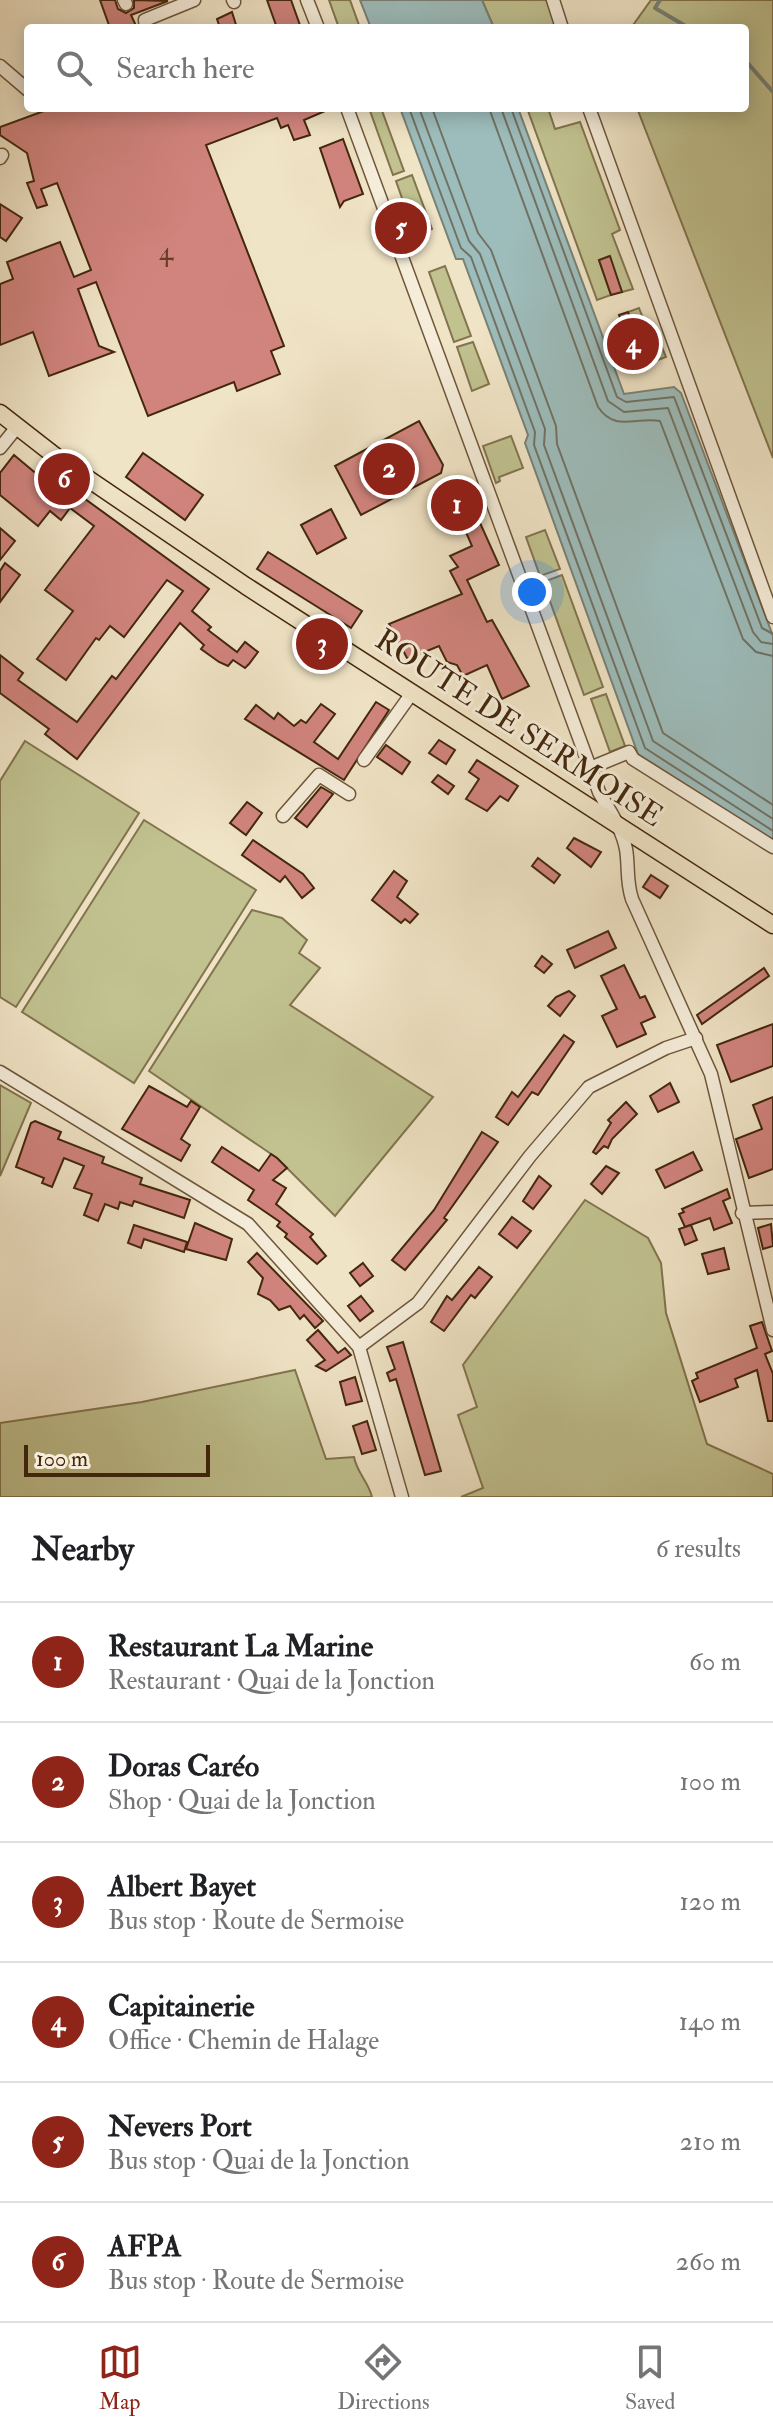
<!DOCTYPE html>
<meta charset="utf-8">
<style>
:root{--surface:#fff;--page:#f2f2f2;--text:#202124;--muted:#757577;--line:#e0e0e0;--accent:#8f2418}
body{margin:0;font-family:"IM FELL Double Pica",serif;background:var(--page);color:var(--text)}
.scale{position:absolute;left:24px;bottom:20px;width:186px;box-sizing:border-box;padding-left:8px;border:4px solid #43270c;border-top:0;font-size:22px;line-height:28px;white-space:nowrap;color:#43270c;-webkit-text-stroke:6px #f5edda;paint-order:stroke}
.you{position:absolute;left:532px;top:592px;width:28px;height:28px;margin:-20px;border:6px solid #fff;border-radius:50%;background:#1a73e8;box-shadow:0 0 0 12px #1a73e833}
.badge{display:grid;place-items:center;width:52px;height:52px;border-radius:50%;background:var(--accent);color:#fff;font-size:26px;font-weight:700}
.pin{position:absolute;translate:-50% -50%;border:4px solid #fff;box-shadow:0 2px 8px #0006}
.list{margin:0;padding:0;list-style:none}
h2{display:flex;justify-content:space-between;align-items:center;height:104px;margin:0;padding:0 32px;font-size:34px}
h2 small{font-size:26px;font-weight:400;color:var(--muted)}
.list li{display:grid;grid-template-columns:52px 1fr auto;gap:24px;align-items:center;box-sizing:border-box;height:120px;padding:0 32px;border-top:2px solid var(--line)}
.list b{display:block;font-size:30px;white-space:nowrap}
.list p{margin:0;font-size:26px;white-space:nowrap;color:var(--muted)}
.list em{font-size:26px;font-style:normal;color:var(--muted)}
.icon{flex:none;width:44px;height:44px;fill:none;stroke:currentColor;stroke-width:2;stroke-linecap:round;stroke-linejoin:round}
.map{position:relative;flex:none;width:773px;height:1497px;overflow:hidden}
.search{position:absolute;background:var(--surface);box-shadow:0 4px 20px #0003;left:24px;right:24px;top:24px;height:88px;display:flex;align-items:center;gap:20px;box-sizing:border-box;padding:0 28px;border-radius:8px;color:var(--muted);font-size:30px}
.sheet{height:824px;background:var(--surface)}
nav{display:flex;justify-content:space-around;align-items:center;box-sizing:border-box;height:112px;border-top:2px solid var(--line);background:var(--surface);font-size:22px;color:var(--muted)}
nav a{display:grid;justify-items:center;gap:4px}
nav .on{color:var(--accent)}
.map>svg:first-child{display:block}
</style>
<div class="map">
<svg width="773" height="1497" viewBox="0 0 773 1497">
<rect width="100%" height="100%" fill="#f0e4c6"/>
<filter id="stains"><feTurbulence type="fractalNoise" baseFrequency=".0025" numOctaves="4"/><feColorMatrix values="0 0 0 0 .2 0 0 0 0 .09 0 0 0 0 .02 0 0 0 .5 -.17"/></filter>
<radialGradient id="worn" r=".72"><stop offset=".6" stop-color="#630" stop-opacity="0"/><stop offset="1" stop-color="#630" stop-opacity=".3"/></radialGradient>
<g fill="#c1c290" stroke="#82744e" stroke-width="2">
<polygon points="329,0 350,0 360,28 339,28"/>
<polygon points="482,0 548,0 557,28 494,28"/>
<polygon points="651,0 773,0 773,458 637,108 745,108 745,28 631,28"/>
<polygon points="369,108 381,108 404,171 393,175"/>
<polygon points="527,108 548,108 555,129 580,122 620,230 612,234 633,289 622,292 609,256 599,260 611,295 597,300"/>
<polygon points="412,175 432,229 415,235 396,181"/>
<polygon points="445,266 471,336 454,342 429,272"/>
<polygon points="639,308 654,346 661,345 666,357 645,365 628,312"/>
<polygon points="473,342 489,384 472,391 457,347"/>
<polygon points="511,436 523,468 499,477 500,481 496,483 483,446"/>
<polygon points="545,530 560,569 540,576 526,537"/>
<polygon points="562,575 603,687 584,695 543,582"/>
<polygon points="606,694 625,746 610,752 591,699"/>
<polygon points="25,741 139,813 16,1007 0,997 0,781"/>
<polygon points="144,820 256,890 134,1083 22,1012"/>
<polygon points="252,910 282,918 307,940 299,953 320,968 290,1005 433,1097 335,1216 277,1158 149,1071"/>
<polygon points="0,1085 31,1103 0,1176"/>
<polygon points="585,1200 648,1238 661,1263 666,1313 707,1444 773,1474 773,1497 461,1497 483,1488 458,1415 477,1407 463,1365"/>
<path d="M295,1370L326,1459L354,1457C357,1473 368,1481 372,1497H0V1423L142,1402Z"/>
</g>
<g fill="#9dbdbc" stroke="#798176" stroke-width="2">
<polygon points="360,0 482,0 494,28 371,28"/>
<polygon points="400,108 518,108 624,394 674,387 681,393 773,636 773,841 638,754 525,443 528,435 463,259 456,259"/>
</g>
<g fill="none" stroke-linecap="round" stroke-linejoin="round">
<g stroke="#707264" stroke-width="2">
<polyline points="409,108 461,248 471,257 535,432 534,445 645,748 773,831"/>
<polyline points="419,108 469,241 480,254 545,429 544,445 653,741 773,819"/>
<polyline points="432,108 478,233 491,250 556,426 557,444 663,733 773,805"/>
<path d="M489,108L598,407C616,433 636,416 660,421L743,639L756,652L773,656"/>
<polyline points="501,108 608,401 624,412 668,408 753,632 761,642 773,644"/>
<polyline points="511,108 617,397 626,402 674,397 762,628 773,634"/>
</g>
<g stroke="#798176" stroke-width="4">
<polyline points="660,0 655,8 689,28"/>
<polyline points="745,60 773,92"/>
</g>
</g>
<g fill="#d1847e" stroke="#43270c" stroke-width="2">
<polygon points="100,0 115,0 118,9 126,13 134,8 134,0 168,1 131,15 137,28 110,28"/>
<polygon points="267,0 291,0 301,28 277,28"/>
<polygon points="232,12 237,28 220,28 217,19"/>
<polygon points="52,108 332,108 304,120 310,135 294,140 288,125 281,128 277,118 206,145 284,346 271,351 280,374 237,391 234,382 148,416 96,282 78,289 99,346 114,352 49,376 33,332 0,345 0,284 13,279 7,262 60,242 74,277 91,270 57,183 41,189 47,205 37,208 27,183 34,181 27,153 0,135 0,127"/>
<polygon points="343,139 363,194 344,201 340,207 320,148"/>
<polygon points="0,204 22,218 6,241 0,237"/>
<polygon points="610,256 622,292 611,295 599,260"/>
<polygon points="628,312 645,366 637,369 619,315"/>
<polygon points="419,421 443,465 441,473 361,515 335,466"/>
<polygon points="143,453 203,495 185,520 126,477"/>
<polygon points="14,455 63,496 70,488 209,589 192,611 211,627 208,630 237,652 245,642 258,652 249,664 245,668 233,660 228,666 219,662 201,649 204,645 180,623 77,759 45,734 49,729 0,693 0,655 23,673 18,680 77,722 112,676 116,679 183,591 167,580 124,637 110,626 99,640 96,638 66,680 37,659 73,611 45,590 94,526 70,508 61,520 50,511 38,526 0,495 0,473"/>
<polygon points="467,494 499,565 467,580 487,622 492,620 529,686 502,699 487,665 463,676 457,665 447,662 439,646 417,655 421,664 407,658 389,624 462,594 450,571 458,567 450,556 472,546 452,500"/>
<polygon points="331,509 346,538 317,554 301,525"/>
<polygon points="0,528 15,541 0,560"/>
<polygon points="268,552 362,611 351,628 257,569"/>
<polygon points="5,563 20,575 0,602 0,571"/>
<polygon points="376,702 389,710 344,780 245,719 256,705 274,719 278,713 294,726 301,720 306,723 321,704 335,714 314,742 338,759"/>
<polygon points="439,740 455,750 446,764 429,753"/>
<polygon points="386,745 410,762 402,774 377,757"/>
<polygon points="477,760 518,786 508,801 500,796 487,811 466,799 479,779 469,772"/>
<polygon points="438,775 454,786 448,794 432,782"/>
<polygon points="321,787 333,794 307,827 295,818"/>
<polygon points="247,802 262,813 246,835 230,823"/>
<polygon points="574,838 601,852 591,867 567,848"/>
<polygon points="253,840 303,874 314,888 302,898 285,876 280,882 242,855"/>
<polygon points="538,858 560,875 554,883 532,866"/>
<polygon points="394,871 407,881 397,897 418,914 410,923 405,919 401,923 372,900"/>
<polygon points="651,875 668,886 660,898 643,887"/>
<polygon points="608,931 616,948 575,968 567,950"/>
<polygon points="542,956 552,964 544,973 535,966"/>
<polygon points="624,965 640,998 645,996 655,1017 641,1023 646,1034 617,1047 602,1016 617,1009 601,976"/>
<polygon points="764,968 769,976 702,1024 697,1015"/>
<polygon points="569,991 575,996 560,1016 548,1006 556,997"/>
<polygon points="773,1024 773,1066 731,1082 717,1045"/>
<polygon points="564,1035 574,1042 538,1095 532,1092 508,1125 496,1117 512,1092 518,1097"/>
<polygon points="670,1083 679,1102 658,1112 650,1096"/>
<polygon points="149,1086 187,1107 191,1101 200,1107 181,1139 190,1145 181,1161 122,1129"/>
<polygon points="773,1097 773,1169 749,1178 736,1139 762,1129 753,1105"/>
<polygon points="626,1102 637,1114 612,1139 608,1148 604,1146 596,1154 593,1152 611,1123 608,1120"/>
<polygon points="35,1121 61,1132 58,1139 104,1157 102,1163 142,1178 140,1184 190,1200 184,1218 134,1201 132,1206 120,1202 118,1209 105,1204 98,1221 84,1215 92,1194 74,1188 84,1166 64,1158 52,1187 42,1183 44,1178 16,1167 31,1123"/>
<polygon points="482,1132 498,1142 444,1218 447,1220 405,1270 392,1260 434,1210"/>
<polygon points="222,1147 259,1171 271,1154 277,1158 287,1168 273,1180 286,1188 276,1204 313,1234 310,1237 326,1256 317,1264 285,1237 287,1234 277,1226 280,1222 248,1200 254,1190 212,1162"/>
<polygon points="693,1152 702,1170 665,1188 656,1170"/>
<polygon points="606,1166 619,1173 602,1194 591,1184"/>
<polygon points="539,1176 551,1186 533,1209 523,1201"/>
<polygon points="727,1189 730,1198 723,1201 732,1223 714,1230 710,1218 685,1227 679,1214 684,1212 682,1209"/>
<polygon points="512,1217 531,1231 517,1248 499,1234"/>
<polygon points="195,1223 232,1239 226,1260 186,1249"/>
<polygon points="771,1224 773,1246 763,1249 758,1228"/>
<polygon points="134,1225 187,1242 184,1252 144,1239 141,1248 128,1243"/>
<polygon points="691,1225 697,1240 685,1245 679,1229"/>
<polygon points="724,1248 729,1269 708,1274 702,1254"/>
<polygon points="257,1253 323,1321 315,1328 304,1315 300,1319 290,1306 279,1310 270,1300 258,1294 263,1278 248,1262"/>
<polygon points="363,1263 373,1276 360,1286 350,1273"/>
<polygon points="479,1267 492,1277 475,1298 471,1295 444,1331 431,1322 447,1296 452,1300"/>
<polygon points="361,1296 373,1311 360,1321 348,1306"/>
<polygon points="762,1322 772,1351 765,1354 773,1374 773,1421 768,1421 757,1370 735,1379 738,1387 700,1402 692,1381 698,1378 696,1373 757,1348 750,1326"/>
<polygon points="318,1330 338,1353 345,1348 351,1355 326,1371 316,1366 325,1360 307,1340"/>
<polygon points="403,1342 441,1471 425,1475 396,1379 390,1381 387,1373 395,1369 387,1347"/>
<polygon points="355,1377 362,1401 346,1405 340,1382"/>
<polygon points="367,1421 376,1450 362,1454 353,1426"/>
</g>
<g fill="none" stroke-linecap="round" stroke-linejoin="round">
<defs>
<g id="minor">
<polyline points="124,0 126,4"/>
<polyline points="233,0 234,2"/>
<polyline points="307,0 318,28"/>
<polyline points="553,0 562,28"/>
<polyline points="146,28 145,20 194,0"/>
<polyline points="0,66 28,90"/>
<path d="M347,108L599,792C609,810 622,828 626,849C629,867 626,881 632,899L711,1074L773,1330"/>
<polyline points="589,108 773,617"/>
<polyline points="0,158 2,155"/>
<polyline points="0,448 17,427"/>
<polyline points="364,760 412,693"/>
<polyline points="590,768 629,752 633,759 773,847"/>
<polyline points="283,816 319,775 349,794"/>
<polyline points="0,1072 248,1224 359,1347 402,1497"/>
<polyline points="742,1213 773,1212"/>
<polyline points="359,1347 418,1303 530,1156 589,1087 666,1048 696,1038"/>
</g>
<polyline id="major" points="0,413 59,459 246,586 773,925"/>
</defs>
<use href="#minor" stroke="#6e563a" stroke-width="15"/>
<use href="#major" stroke="#43270c" stroke-width="19"/>
<use href="#minor" stroke="#f5edda" stroke-width="12"/>
<use href="#major" stroke="#f0e4c6" stroke-width="16"/>
</g>
<g text-anchor="middle" dominant-baseline="central" stroke-width="6" stroke-linejoin="round" paint-order="stroke">
<g font-size="26" fill="#663e28">
<text x="166" y="252">4</text>
</g>
<g font-size="30" fill="#43270c" stroke="#f5edda">
<text transform="translate(519 728) rotate(33)">ROUTE DE SERMOISE</text>
</g>
</g>
<rect width="100%" height="100%" filter="url(#stains)"/>
<rect width="100%" height="100%" fill="url(#worn)"/>
</svg>
<div class="scale">100 m</div>
<div class="you"></div>
<div class="pin badge" style="left:457px;top:505px">1</div>
<div class="pin badge" style="left:389px;top:469px">2</div>
<div class="pin badge" style="left:322px;top:644px">3</div>
<div class="pin badge" style="left:633px;top:344px">4</div>
<div class="pin badge" style="left:401px;top:228px">5</div>
<div class="pin badge" style="left:64px;top:479px">6</div>
<div class="search"><svg class="icon" aria-label="search" viewBox="0 0 24 24"><circle cx="10" cy="10" r="6"/><path d="M15 15l6 6"/></svg>Search here</div>
</div>
<section class="sheet">
<h2>Nearby<small>6 results</small></h2>
<ul class="list">
<li><span class="badge">1</span><div><b>Restaurant La Marine</b><p>Restaurant · Quai de la Jonction</p></div><em>60 m</em></li>
<li><span class="badge">2</span><div><b>Doras Caréo</b><p>Shop · Quai de la Jonction</p></div><em>100 m</em></li>
<li><span class="badge">3</span><div><b>Albert Bayet</b><p>Bus stop · Route de Sermoise</p></div><em>120 m</em></li>
<li><span class="badge">4</span><div><b>Capitainerie</b><p>Office · Chemin de Halage</p></div><em>140 m</em></li>
<li><span class="badge">5</span><div><b>Nevers Port</b><p>Bus stop · Quai de la Jonction</p></div><em>210 m</em></li>
<li><span class="badge">6</span><div><b>AFPA</b><p>Bus stop · Route de Sermoise</p></div><em>260 m</em></li>
</ul>
</section>
<nav>
<a class="on"><svg class="icon" aria-label="map" viewBox="0 0 24 24"><path d="M3 6l6-2 6 2 6-2v14l-6 2-6-2-6 2zM9 4v14M15 6v14"/></svg>Map</a>
<a><svg class="icon" aria-label="directions" viewBox="0 0 24 24"><path d="M12 3l9 9-9 9-9-9zM9 14v-3h6M13 9l2 2-2 2"/></svg>Directions</a>
<a><svg class="icon" aria-label="saved" viewBox="0 0 24 24"><path d="M7 4h10v16l-5-4-5 4z"/></svg>Saved</a>
</nav>
